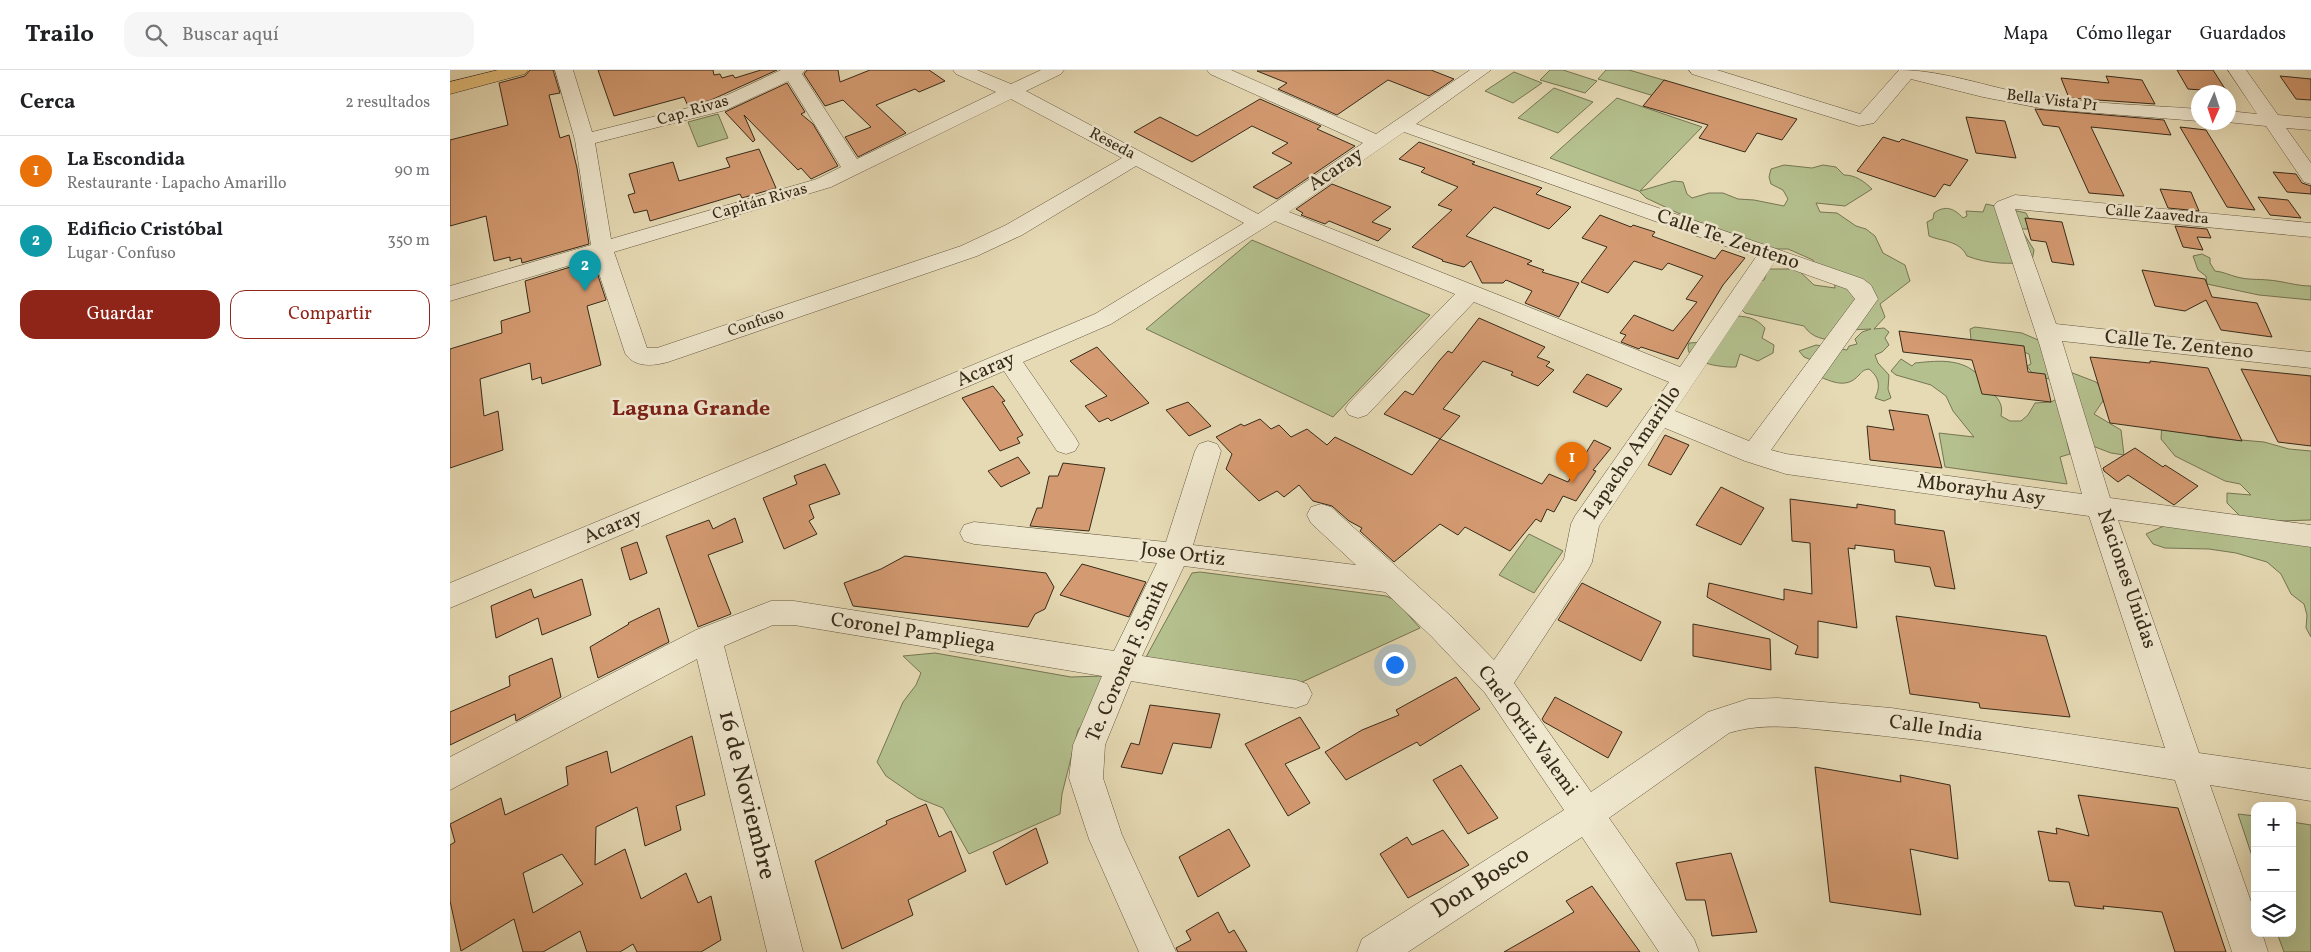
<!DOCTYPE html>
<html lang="es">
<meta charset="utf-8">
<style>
:root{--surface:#fff;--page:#f6f6f6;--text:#202124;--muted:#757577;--line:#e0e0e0;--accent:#8f2418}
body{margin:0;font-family:Vollkorn,serif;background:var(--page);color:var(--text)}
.controls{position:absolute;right:15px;bottom:15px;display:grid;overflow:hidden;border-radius:10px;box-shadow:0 5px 20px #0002}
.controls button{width:45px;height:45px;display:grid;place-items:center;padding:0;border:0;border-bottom:1px solid var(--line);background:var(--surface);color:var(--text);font:25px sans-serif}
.compass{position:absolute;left:1741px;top:15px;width:45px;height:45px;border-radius:50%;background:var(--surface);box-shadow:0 5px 20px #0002;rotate:183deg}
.you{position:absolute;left:944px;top:594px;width:18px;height:18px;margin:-12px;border:4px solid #fff;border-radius:50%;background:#1a73e8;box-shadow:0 0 0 8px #1a73e833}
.badge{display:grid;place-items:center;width:32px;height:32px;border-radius:50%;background:var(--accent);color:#fff;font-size:16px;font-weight:700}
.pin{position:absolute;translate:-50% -41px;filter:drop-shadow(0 1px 2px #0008)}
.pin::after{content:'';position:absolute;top:26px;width:18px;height:15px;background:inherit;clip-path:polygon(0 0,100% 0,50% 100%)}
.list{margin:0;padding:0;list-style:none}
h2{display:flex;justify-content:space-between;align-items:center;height:65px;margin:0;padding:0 20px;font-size:21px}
h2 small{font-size:16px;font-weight:400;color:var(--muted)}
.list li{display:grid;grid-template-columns:32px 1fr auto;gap:15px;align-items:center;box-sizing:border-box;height:70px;padding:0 20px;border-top:1px solid var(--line)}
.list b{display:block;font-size:19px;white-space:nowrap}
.list p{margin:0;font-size:16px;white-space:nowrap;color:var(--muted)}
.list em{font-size:16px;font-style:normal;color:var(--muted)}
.actions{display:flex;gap:10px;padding:15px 20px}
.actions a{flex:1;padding:11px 0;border:1px solid var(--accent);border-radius:15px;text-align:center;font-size:18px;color:var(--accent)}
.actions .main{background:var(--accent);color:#fff}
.icon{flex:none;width:28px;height:28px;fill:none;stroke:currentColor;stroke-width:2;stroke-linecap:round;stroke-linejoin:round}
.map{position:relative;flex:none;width:1861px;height:882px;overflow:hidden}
header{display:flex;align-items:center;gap:30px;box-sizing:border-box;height:70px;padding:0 25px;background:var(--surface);border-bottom:1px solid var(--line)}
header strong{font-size:24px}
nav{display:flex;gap:28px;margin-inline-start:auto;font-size:18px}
.search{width:350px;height:45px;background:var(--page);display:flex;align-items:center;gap:12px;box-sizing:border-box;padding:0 18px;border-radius:15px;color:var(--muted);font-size:19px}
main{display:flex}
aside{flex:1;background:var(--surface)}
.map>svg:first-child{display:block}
</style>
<header>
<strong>Trailo</strong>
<div class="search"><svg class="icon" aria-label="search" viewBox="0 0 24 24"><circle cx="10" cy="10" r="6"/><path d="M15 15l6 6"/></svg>Buscar aquí</div>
<nav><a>Mapa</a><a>Cómo llegar</a><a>Guardados</a></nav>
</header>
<main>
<aside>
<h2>Cerca<small>2 resultados</small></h2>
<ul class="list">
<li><span class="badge" style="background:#e8710a">1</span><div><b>La Escondida</b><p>Restaurante · Lapacho Amarillo</p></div><em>90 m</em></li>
<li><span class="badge" style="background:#0f9aa8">2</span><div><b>Edificio Cristóbal</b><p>Lugar · Confuso</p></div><em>350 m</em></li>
</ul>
<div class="actions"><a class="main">Guardar</a><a>Compartir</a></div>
</aside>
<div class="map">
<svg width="1861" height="882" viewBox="0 0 1861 882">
<rect width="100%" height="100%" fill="#e6dab4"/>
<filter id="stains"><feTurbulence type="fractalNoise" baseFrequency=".004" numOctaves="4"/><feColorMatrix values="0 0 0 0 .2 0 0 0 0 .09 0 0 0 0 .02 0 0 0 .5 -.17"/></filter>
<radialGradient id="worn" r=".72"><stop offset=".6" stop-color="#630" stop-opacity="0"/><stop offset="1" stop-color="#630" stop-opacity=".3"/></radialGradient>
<g fill="#b4c08e" stroke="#767654">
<polygon points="1100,0 1113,0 1147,11 1135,23 1090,10"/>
<polygon points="1156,0 1179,0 1217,11 1204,26 1148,9"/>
<polygon points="1064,2 1092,13 1063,33 1035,21"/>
<polygon points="1104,18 1143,32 1108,63 1068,48"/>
<path d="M1167,28L1252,57L1190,121L1224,111L1233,112L1237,124L1242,128L1259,123H1273L1288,129L1304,130L1334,136L1338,129L1333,120L1321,114L1319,107L1321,99L1334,95L1362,98L1373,95L1386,97L1394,105C1405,105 1414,111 1422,119L1395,136L1366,133L1370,142L1387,143L1406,156L1416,159L1425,166L1433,183L1455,195L1460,211L1430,234L1435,247L1424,259L1434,258L1439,262L1435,268L1439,275L1432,282L1425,285L1428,293L1439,305L1438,319L1441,328L1434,331L1425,328C1431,316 1429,307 1419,299C1413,300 1413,301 1409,305C1397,319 1382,312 1368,306L1364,291L1354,287L1349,281L1366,275L1397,280L1399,276L1407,274L1405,269L1412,262L1421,259L1399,260L1387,270C1374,270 1362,268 1354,256L1295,243L1286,234L1299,214L1314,210L1318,199H1347L1364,215L1385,218L1384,208L1367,201L1363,190L1338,179H1324L1243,150L1196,128L1189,121L1100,88Z"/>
<polygon points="268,44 278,68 248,77 238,52"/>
<path d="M1536,134L1576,143L1581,153L1578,159H1571L1584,180L1582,191C1561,195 1537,194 1517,186C1509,170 1493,172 1479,166L1477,152L1483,149L1484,143C1495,135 1504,138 1513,148L1517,146L1516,141L1533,142Z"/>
<polygon points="802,170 980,245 883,347 696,259"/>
<path d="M1752,184L1760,188V193L1765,201C1774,202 1779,205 1787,207C1798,210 1808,209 1818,210C1833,211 1846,216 1861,216V230L1809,225L1757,214L1756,206L1748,200L1743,186Z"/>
<path d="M1281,246C1296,246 1305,247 1315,258L1312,268L1324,275L1323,283L1308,291L1290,284L1286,297C1274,298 1231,293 1239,273L1256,272Z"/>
<path d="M1525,257L1572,263L1602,276L1620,302L1646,312L1652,319L1653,331L1644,344L1671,360L1674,385L1661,383L1624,369L1617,372L1620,384L1610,387L1617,414L1495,397L1489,363L1524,367L1503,341L1496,326L1481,315L1446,305L1441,301L1451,289L1462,296L1465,293C1485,291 1508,288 1525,302C1530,306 1533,313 1537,317C1546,327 1554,332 1551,346L1560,351H1571L1578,345L1585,333L1601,332L1612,326L1607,312L1582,303L1577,296L1581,294L1579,284L1559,277L1530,275L1521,270L1520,259Z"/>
<polygon points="1712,352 1743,353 1757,367 1814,372 1839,379 1861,381 1861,450 1829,451 1791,447 1777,433 1777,423 1801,425 1790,414 1775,411 1725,386 1711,369"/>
<polygon points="1716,455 1861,476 1861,567 1856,558 1857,545 1854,534 1841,524 1831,504 1817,492 1786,483 1759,479 1715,478 1703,474 1696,464"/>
<polygon points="1079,464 1113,481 1084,523 1049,505"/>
<polygon points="750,502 936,526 945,530 970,558 850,613 696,587 742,503"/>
<polygon points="485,583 621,607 653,606 649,633 628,660 612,724 610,744 519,784 493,738 468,728 436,706 427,692 453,632 466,615 471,603 453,586"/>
<polygon points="1788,744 1805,746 1805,795"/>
<polygon points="1842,752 1861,755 1861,882 1834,882 1827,863 1842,863"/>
</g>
<g fill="#d49a71" stroke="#372b1a" fill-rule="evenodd">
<polygon points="80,0 103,0 110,23 99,25 110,68 119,65 127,98 139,174 72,193 71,188 60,191 60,187 44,191 36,146 0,156 0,70 58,55 49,13 75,6"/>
<polygon points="148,0 263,0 264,5 270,4 272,8 283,5 285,8 311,0 327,0 261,30 238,36 234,27 164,46"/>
<polygon points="357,0 388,0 390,12 420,0 479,0 495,11 469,22 465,19 426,35 456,63 408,87 395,67 421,57 393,30 375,36 354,4"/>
<polygon points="981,0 1004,9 979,26 938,10 887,45 828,19 837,13 807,1"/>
<polygon points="1727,0 1763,0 1777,22 1738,19"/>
<polygon points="1656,6 1692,10 1705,34 1619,28 1611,8 1659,13"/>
<polygon points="1830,6 1861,9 1861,30 1846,29"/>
<polygon points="1214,10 1347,49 1332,70 1307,63 1295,82 1249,68 1258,55 1193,36"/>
<polygon points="337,13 355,42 351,44 363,54 388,96 361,109 351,98 348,100 294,45 305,70 303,72 275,42"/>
<polygon points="810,29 871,56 867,59 905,76 827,129 803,117 842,93 822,83 838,73 802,56 742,92 684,62 710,47 747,66"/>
<polygon points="1585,39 1714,50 1721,65 1641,57 1674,126 1639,123 1609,57 1593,55"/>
<polygon points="1516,47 1555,51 1566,88 1526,83"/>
<polygon points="1730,57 1756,60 1805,140 1777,137"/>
<polygon points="1433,67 1449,72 1452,69 1518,90 1500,116 1494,114 1485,127 1407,101"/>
<polygon points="969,72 1025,92 1022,94 1092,118 1086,124 1121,137 1099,159 1044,137 1016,166 1082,191 1077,194 1094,200 1092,202 1129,213 1109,247 1075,233 1082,221 1056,210 1053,213 1032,213 1021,191 1014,197 992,191 993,190 962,177 1002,140 988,135 1008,117 971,102 975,98 949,89"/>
<polygon points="309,79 326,118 292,128 290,124 200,151 197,140 184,143 178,125 185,123 179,104 223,92 229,111 280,97 276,88"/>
<polygon points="1823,102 1846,104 1852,113 1861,116 1861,124 1837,122"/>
<polygon points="882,114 941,137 922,152 941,159 928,171 879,151 875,154 851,145 853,143 846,139"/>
<polygon points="1710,119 1741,122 1749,141 1718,138"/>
<polygon points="1808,127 1838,130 1851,148 1820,145"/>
<polygon points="1150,145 1181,157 1183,155 1205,162 1202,166 1265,189 1272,180 1295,188 1273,215 1228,289 1191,277 1189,279 1171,272 1176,265 1170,263 1184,245 1223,261 1247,232 1236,229 1253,206 1218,193 1212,200 1184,191 1158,223 1131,212 1157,177 1132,168"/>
<polygon points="1575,148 1612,152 1624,195 1602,192 1596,172 1581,170"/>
<polygon points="1725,156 1757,159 1761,168 1747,167 1753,180 1733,177"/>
<polygon points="143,190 156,230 137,236 151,295 92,314 91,307 82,310 80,293 30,309 34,346 48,341 53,380 0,398 0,279 52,263 51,251 80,242 75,211"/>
<polygon points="1692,200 1755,209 1762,227 1807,233 1822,267 1771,260 1756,230 1735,241 1705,236"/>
<polygon points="1029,248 1095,277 1087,287 1100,292 1096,296 1104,300 1088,316 1061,305 1063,302 1033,291 993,339 1010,346 990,369 934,344 955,321 963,325 989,291 998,281 1002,283"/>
<polygon points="1449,261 1574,276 1578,302 1595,304 1601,332 1532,324 1522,290 1453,282"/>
<polygon points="647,277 658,289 699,333 661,351 658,348 649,352 635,336 657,326 620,291"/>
<polygon points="1640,287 1700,293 1700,291 1758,298 1792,371 1660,353"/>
<polygon points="1791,299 1861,306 1861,376 1828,372"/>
<polygon points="1137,304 1172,319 1157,337 1123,322"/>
<polygon points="543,316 555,331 552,332 573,365 567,368 570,373 550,381 512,328"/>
<polygon points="738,332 761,356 739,366 716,340"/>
<polygon points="1439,340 1478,345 1492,398 1420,390 1417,356 1444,360"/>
<polygon points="810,349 821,359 829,355 841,367 857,359 877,375 885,367 962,405 990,369 1092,414 1099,404 1118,412 1144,370 1161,378 1143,400 1146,401 1126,431 1113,426 1104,442 1097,439 1091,452 1086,449 1060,481 1015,457 1008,465 990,454 944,492 910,461 912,458 899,451 882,436 863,431 849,415 834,427 827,421 809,431 776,399 782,384 766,367 791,354 794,356"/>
<polygon points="1215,365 1239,375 1221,405 1198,395"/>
<polygon points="1685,378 1713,397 1715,395 1748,416 1724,435 1678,405 1668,412 1654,401 1653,398"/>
<polygon points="568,387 580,403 551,417 538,401"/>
<polygon points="613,393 655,398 639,461 580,456 587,438 592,438 599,406 608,406"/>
<polygon points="375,394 390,424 359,435 364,448 359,451 367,464 334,479 313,428 347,414 344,406"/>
<polygon points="1271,417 1314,438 1291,475 1246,455"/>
<polygon points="1340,429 1407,438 1407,434 1445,440 1445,454 1494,461 1505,519 1485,516 1480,497 1445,492 1444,480 1405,475 1405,479 1398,478 1407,558 1368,551 1368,588 1345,584 1348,576 1257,527 1259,513 1334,530 1334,519 1362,524 1360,473 1342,471"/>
<polygon points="285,448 293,472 258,485 281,544 248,557 216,466 259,450 263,459"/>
<polygon points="187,472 197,503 180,510 171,478"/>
<polygon points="455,486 596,503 604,517 595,539 585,544 578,557 403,536 394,513 431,499"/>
<polygon points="632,494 696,512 679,547 610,525"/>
<polygon points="132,509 141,545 92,565 88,548 46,568 41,536 81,519 84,528"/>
<polygon points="1132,513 1211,552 1191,591 1108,550"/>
<polygon points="209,538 219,572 148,608 140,577 179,554 178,553"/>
<polygon points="1446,546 1596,566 1620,647 1530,638 1529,633 1460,624"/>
<polygon points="1243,554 1320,569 1321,600 1243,586"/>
<polygon points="102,588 111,627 66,651 65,644 0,675 0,642 60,616 59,606"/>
<polygon points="1006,607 1030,639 970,676 967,672 896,710 875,682 912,660 949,645 946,640"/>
<polygon points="1105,627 1172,662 1158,688 1094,652 1092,649"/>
<polygon points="700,635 770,644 761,678 723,673 712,704 671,697 681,673 689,675"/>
<polygon points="850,647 870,678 835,694 860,733 838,746 795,674"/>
<path d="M242,666L255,725L226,736L231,760L195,776L187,737L146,757L145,795L175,779L191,829L236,803L248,833L261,826L271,870L251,882H187L183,874L170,882H137L130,861L93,882H73L64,849L11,881L0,831V775L5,772L0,754L51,728L55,745L118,715L116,697L157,681L161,703ZM112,784L133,814L83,843L73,803Z"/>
<polygon points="1011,695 1048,748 1018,764 983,710"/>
<polygon points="1365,697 1451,712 1450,705 1500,715 1508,789 1460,779 1471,845 1380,832"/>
<polygon points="1628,725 1728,738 1776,882 1725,882 1712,842 1653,836 1654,839 1625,836 1619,812 1599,811 1588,761 1607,764 1606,758 1639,766"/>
<polygon points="476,734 489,767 501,761 516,801 458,830 463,845 392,879 365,791 437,754 436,751"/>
<polygon points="586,758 598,793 556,815 543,782"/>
<polygon points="779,759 800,796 748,827 729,787"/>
<polygon points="993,760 1019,795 958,828 930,784 957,767 962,775"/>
<polygon points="1281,783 1307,862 1262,866 1255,830 1236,830 1226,793"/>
<polygon points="1142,816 1190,882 1054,882 1124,842 1116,831"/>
<polygon points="768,842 779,863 784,860 797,882 728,882 726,878 741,870 736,861"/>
</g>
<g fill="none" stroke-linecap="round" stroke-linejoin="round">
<defs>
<g id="minor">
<path d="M105,0H123L142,62L262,32L331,0H355L352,4L407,89L546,22L506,4L503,0H527L561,14L591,0H614L611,4L576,21L808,144L913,73L760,4L757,0H781L926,64L1020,0H1041L966,54L1413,209L1421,215L1428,229L1321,380L1336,384L1632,424L1590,276L1544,136L1547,132L1565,125L1861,153V167L1565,139L1606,254L1861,282V298L1612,271L1660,428L1861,455V477L1668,450L1749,683L1861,699V731L1760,715L1805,843V863H1812L1818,882H1782L1725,710C1616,693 1506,672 1395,662C1356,659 1317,651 1279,663L1159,748L1244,869L1249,882H1209L1132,767L958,882H907L912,869L1114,740L1035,623L982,567L935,522L734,496L692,586L846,610L857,614L862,624L857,634L846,638L681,611L655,675L653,708L672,765L726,882H689L639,769L619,708L623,675L652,606L344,555H323L274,576L353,882H317L247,589L0,720V687L246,560L321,531H344L664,581L707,493L524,474L514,471L510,463L514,455L524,452L716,472L745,381L749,374L758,371L767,374L771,381L743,475L906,495L861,453L857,445L861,437L871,434L881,437L1004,549L1044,590L1114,489L1121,454L1125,446L1219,312L1024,232L917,345L908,348L899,345L895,339L899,333L1005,224L825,151L661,254L573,292L625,367L629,374L625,381L616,384L607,381L554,301L0,538V513L645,244L794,153L686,96L572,165L527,186L218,292C203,296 184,298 175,283L144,188L0,231V216L141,175L125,70ZM338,11L391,97L367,109L161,169L145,73L276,40ZM561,29L672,88L556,155L511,176L207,278H197L164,182L381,117ZM954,62L1306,187L1230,297L839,142ZM1324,193L1397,219L1405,229L1299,371L1225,341ZM1215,358L1295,391L1336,404L1639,446L1715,678L1441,638L1328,628L1298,629L1258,642L1141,722L1064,613L1138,500L1142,492L1149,456Z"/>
<path d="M1239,0H1267L1410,44L1449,0C1498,0 1547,21 1595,27C1646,34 1697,35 1748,39V51L1595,39L1533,27L1461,9L1424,53L1409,56L1242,4Z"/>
<polygon points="1778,0 1796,0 1828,45 1861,48 1861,60 1836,58 1861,93 1861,114 1854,112 1816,56 1777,52 1778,41 1807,44"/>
</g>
<polygon id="major" points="48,0 78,0 75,4 0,24 0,12"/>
</defs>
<use href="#minor" stroke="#635740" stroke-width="1"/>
<use href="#major" stroke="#372b1a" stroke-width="1"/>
<use href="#minor" fill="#efe7ce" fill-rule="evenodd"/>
<use href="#major" fill="#e3bd7a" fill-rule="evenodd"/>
</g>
<g text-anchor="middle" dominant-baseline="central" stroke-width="5" stroke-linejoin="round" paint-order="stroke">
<g font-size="16" fill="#372b1a" stroke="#efe7ce">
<text transform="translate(1602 31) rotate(7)">Bella Vista P1</text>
<text transform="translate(243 41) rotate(-16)">Cap. Rivas</text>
<text transform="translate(662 74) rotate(28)">Reseda</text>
<text transform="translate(310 132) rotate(-16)">Capitán Rivas</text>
<text transform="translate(1707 145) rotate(5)">Calle Zaavedra</text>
<text transform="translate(306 253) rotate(-19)">Confuso</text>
</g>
<g font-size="20" fill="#372b1a" stroke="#efe7ce">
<text transform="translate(886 100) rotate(-34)">Acaray</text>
<text transform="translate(1278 170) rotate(19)">Calle Te. Zenteno</text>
<text transform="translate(1729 275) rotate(6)">Calle Te. Zenteno</text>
<text transform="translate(536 300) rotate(-23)">Acaray</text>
<text transform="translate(1183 383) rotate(-56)">Lapacho Amarillo</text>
<text transform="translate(1531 421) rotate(8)">Mborayhu Asy</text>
<text transform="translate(163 457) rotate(-23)">Acaray</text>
<text transform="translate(733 485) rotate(7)">Jose Ortiz</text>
<text transform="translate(1676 509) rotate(71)">Naciones Unidas</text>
<text transform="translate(463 563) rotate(9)">Coronel Pampliega</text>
<text transform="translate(678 591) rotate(-66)">Te. Coronel F. Smith</text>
<text transform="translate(1486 659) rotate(8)">Calle India</text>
<text transform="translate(1077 661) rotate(54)">Cnel Ortiz Valemi</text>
</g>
<g font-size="22" font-weight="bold" fill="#7a1f14" stroke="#efe7ce">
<text x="241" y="339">Laguna Grande</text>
</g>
<g font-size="24" fill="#372b1a" stroke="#efe7ce">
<text transform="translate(296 725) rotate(76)">16 de Noviembre</text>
<text transform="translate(1031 813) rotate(-33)">Don Bosco</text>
</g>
</g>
<rect width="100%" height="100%" filter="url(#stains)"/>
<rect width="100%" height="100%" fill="url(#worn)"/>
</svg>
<div class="controls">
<button>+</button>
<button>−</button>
<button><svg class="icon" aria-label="layers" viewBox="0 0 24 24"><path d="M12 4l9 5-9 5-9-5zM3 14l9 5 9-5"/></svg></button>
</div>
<svg class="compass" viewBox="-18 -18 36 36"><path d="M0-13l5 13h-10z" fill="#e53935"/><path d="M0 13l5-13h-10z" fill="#757577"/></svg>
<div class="you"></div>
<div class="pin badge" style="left:1122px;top:413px;background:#e8710a">1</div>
<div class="pin badge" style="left:135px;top:221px;background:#0f9aa8">2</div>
</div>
</main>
